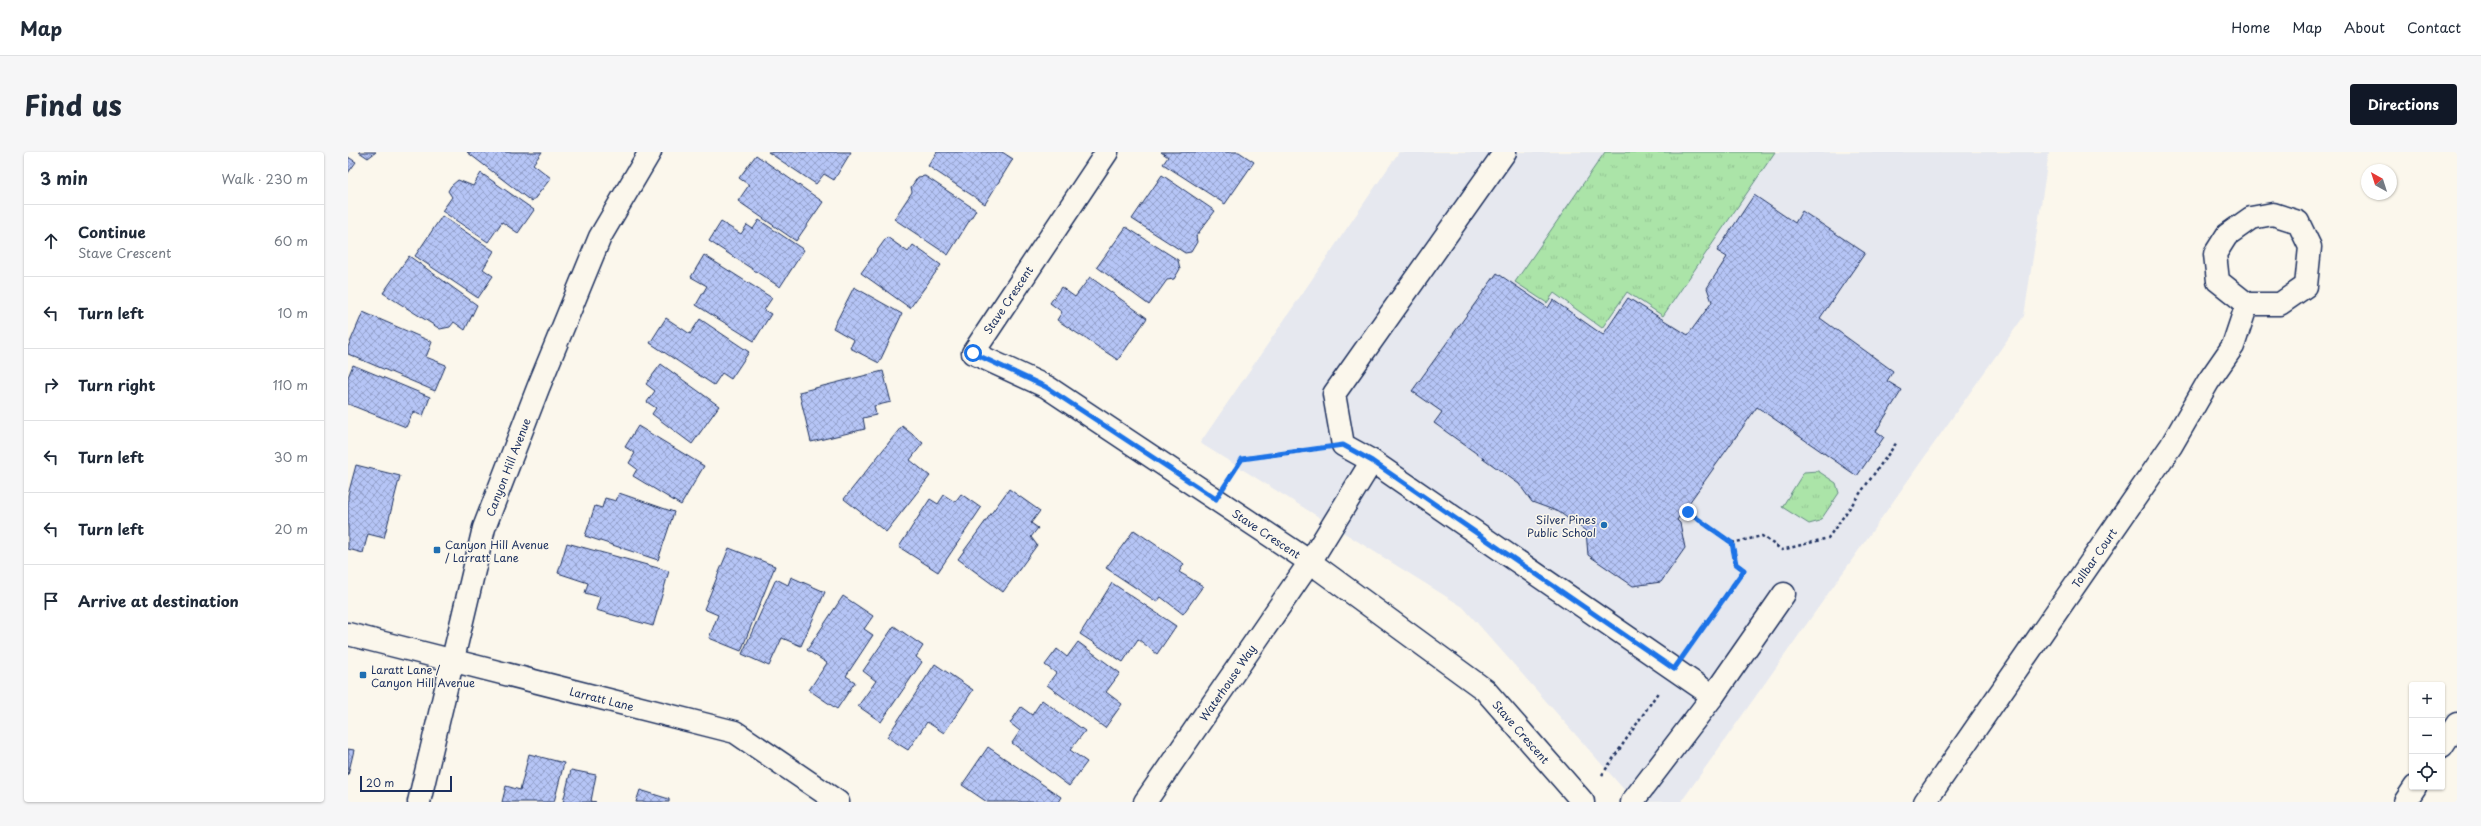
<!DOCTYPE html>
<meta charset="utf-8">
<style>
:root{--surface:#fff;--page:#f6f6f7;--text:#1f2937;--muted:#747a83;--line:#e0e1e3;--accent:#111827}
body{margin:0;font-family:"Playpen Sans",sans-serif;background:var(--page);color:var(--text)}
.controls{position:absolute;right:12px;bottom:12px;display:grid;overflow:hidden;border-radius:4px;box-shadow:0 1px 3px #0004}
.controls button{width:36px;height:36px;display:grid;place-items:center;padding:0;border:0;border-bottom:1px solid var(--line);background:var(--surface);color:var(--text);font:20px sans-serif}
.compass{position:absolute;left:2013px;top:12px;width:36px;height:36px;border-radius:50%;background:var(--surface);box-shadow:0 1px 3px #0004;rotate:321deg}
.scale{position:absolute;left:12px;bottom:10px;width:92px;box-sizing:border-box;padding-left:4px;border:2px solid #1b2f5e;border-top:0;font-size:11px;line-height:14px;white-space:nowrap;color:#1b2f5e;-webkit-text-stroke:3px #fbf7ec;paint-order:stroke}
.stop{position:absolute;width:12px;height:12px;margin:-9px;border:3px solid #1a73e8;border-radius:50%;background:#fff}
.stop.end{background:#1a73e8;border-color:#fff;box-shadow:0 1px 4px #0008}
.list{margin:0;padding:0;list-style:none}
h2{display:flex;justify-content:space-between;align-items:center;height:52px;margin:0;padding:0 16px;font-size:17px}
h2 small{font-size:13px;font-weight:400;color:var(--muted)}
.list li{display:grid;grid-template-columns:26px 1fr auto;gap:12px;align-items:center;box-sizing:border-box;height:72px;padding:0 16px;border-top:1px solid var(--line)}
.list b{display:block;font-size:15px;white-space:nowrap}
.list p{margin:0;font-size:13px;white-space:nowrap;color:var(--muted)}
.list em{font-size:13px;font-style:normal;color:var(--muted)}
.icon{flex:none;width:22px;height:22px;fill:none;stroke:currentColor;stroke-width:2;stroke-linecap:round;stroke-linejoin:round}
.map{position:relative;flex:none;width:2109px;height:650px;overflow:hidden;border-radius:4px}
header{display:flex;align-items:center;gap:24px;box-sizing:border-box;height:56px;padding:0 20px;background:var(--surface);border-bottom:1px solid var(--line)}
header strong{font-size:19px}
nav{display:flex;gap:22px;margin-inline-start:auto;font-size:14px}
.intro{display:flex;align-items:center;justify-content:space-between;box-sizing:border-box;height:96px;padding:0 24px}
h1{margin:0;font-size:28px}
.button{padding:10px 18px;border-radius:4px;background:var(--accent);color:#fff;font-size:14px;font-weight:700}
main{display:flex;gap:24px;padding:0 24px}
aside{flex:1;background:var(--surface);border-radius:4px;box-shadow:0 1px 3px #0004}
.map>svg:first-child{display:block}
</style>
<header>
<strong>Map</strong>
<nav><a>Home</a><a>Map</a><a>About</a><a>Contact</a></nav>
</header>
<div class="intro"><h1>Find us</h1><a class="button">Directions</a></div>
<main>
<aside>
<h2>3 min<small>Walk · 230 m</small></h2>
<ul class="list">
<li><svg class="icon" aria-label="ahead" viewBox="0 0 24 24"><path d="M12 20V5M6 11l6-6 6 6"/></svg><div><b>Continue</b><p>Stave Crescent</p></div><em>60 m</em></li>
<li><svg class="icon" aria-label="left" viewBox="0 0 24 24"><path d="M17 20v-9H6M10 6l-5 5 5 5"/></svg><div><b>Turn left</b></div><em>10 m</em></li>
<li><svg class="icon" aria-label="right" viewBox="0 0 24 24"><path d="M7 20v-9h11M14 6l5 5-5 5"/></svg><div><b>Turn right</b></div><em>110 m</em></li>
<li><svg class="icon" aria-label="left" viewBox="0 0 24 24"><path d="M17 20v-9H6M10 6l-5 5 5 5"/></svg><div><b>Turn left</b></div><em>30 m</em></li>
<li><svg class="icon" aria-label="left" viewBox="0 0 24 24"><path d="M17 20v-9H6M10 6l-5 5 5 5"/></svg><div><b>Turn left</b></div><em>20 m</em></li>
<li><svg class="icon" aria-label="arrive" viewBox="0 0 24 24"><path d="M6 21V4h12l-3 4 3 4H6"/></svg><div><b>Arrive at destination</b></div></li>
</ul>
</aside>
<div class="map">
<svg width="2109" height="650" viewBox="0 0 2109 650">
<defs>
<pattern id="park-tufts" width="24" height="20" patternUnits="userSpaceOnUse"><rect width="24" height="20" fill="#abe4a8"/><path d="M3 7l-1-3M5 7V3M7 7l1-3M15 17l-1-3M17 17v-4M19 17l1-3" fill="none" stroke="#93c493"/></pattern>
<pattern id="building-cross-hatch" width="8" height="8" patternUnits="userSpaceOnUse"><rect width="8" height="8" fill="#b6c5f6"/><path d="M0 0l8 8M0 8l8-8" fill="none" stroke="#93a0ca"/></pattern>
</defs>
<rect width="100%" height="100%" fill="#fbf7ec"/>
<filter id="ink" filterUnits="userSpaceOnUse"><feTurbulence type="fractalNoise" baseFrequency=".025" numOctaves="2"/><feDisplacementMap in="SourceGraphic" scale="8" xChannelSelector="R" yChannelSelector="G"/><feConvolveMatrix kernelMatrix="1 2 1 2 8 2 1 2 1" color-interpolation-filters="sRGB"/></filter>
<g filter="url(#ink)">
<polygon fill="#e6e8ef" points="1051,0 1701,0 1676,164 1333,650 1287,650 1115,455 852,291"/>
<g fill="url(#park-tufts)" stroke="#638a83">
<polygon points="1257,0 1427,0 1315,164 1279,140 1254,176 1206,141 1199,151 1167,130"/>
<polygon points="1470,319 1488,331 1491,341 1472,369 1461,372 1434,355 1456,320"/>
</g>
<g fill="url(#building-cross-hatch)" stroke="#1b2f5e">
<polygon points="11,0 28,0 20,6"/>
<polygon points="119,0 194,0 185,12 203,26 184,50"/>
<polygon points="420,0 503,0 486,28 476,22 468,32"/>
<polygon points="589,0 654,0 665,7 637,52 580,14"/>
<polygon points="813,0 891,0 906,10 877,52 815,12 820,5"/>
<polygon points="408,3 475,50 448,89 390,49 401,33 391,26"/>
<polygon points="0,5 8,10 0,21"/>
<polygon points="133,21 186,58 170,81 154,70 140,90 94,59 104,45 100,39 103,34 110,28 125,34"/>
<polygon points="814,23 867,59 848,84 849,90 843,100 837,101 784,67"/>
<polygon points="577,24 628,58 600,103 546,67 564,40 563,35 570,25"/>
<polygon points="1406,43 1447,71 1454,59 1517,101 1472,166 1545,219 1539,229 1554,238 1528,279 1536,285 1509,324 1409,255 1329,368 1332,371 1337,396 1313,430 1285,434 1240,403 1238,379 1211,360 1184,350 1171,332 1086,271 1094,260 1064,239 1149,121 1200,156 1205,148 1255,183 1280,146 1340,183 1364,150 1359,136 1379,105 1369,99"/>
<polygon points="94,64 146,99 135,117 145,124 130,146 67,104"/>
<polygon points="411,68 456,98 432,135 361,89 373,70 393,82 399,73 405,77"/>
<polygon points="778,75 830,108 832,117 826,127 819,128 801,153 749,115"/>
<polygon points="539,85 560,100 565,93 593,113 562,156 513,121"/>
<polygon points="356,103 424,146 416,158 423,162 406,189 348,153 359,134 343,125"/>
<polygon points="61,104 129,153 117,178 106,170 102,175 92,177 35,141"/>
<polygon points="742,125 799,166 770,208 709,168 714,160 702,151 713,135 727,145"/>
<polygon points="506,135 554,162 531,211 502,196 506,188 485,176"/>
<polygon points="15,160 84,190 78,205 98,213 87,239 0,202 0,195"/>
<polygon points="318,166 342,182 352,167 401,200 383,227 374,221 366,233 302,191"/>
<polygon points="313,212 371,254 344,292 304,262 308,256 299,250 307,239 298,232"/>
<polygon points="5,213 82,245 75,264 65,260 58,275 0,252 0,225"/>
<polygon points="535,219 543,250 526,254 528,263 515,266 517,277 463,290 451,240"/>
<polygon points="290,274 356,314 333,353 285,324 289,317 281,311 287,301 277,295"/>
<polygon points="554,274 575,291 562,308 582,324 538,380 496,347"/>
<polygon points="8,313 52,324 36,386 20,382 15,401 0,397 0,343"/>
<polygon points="661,337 692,359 683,371 690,376 683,385 689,393 655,440 610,407"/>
<polygon points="271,341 326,360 310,408 237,384 247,354 254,356 257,346 268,349"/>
<polygon points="613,342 633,356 590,420 551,395 582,347 590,352 596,343 607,350"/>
<polygon points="786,378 836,412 831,420 855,434 835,462 813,445 809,450 758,416"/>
<polygon points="219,391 321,419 305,474 248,458 252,445 237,441 240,431 210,421"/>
<polygon points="381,396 427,414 393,499 361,486 370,463 356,457"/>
<polygon points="443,425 477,440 453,494 434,486 421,514 394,502 428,427 440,433"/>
<polygon points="764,431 828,474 809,502 790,487 775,510 732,482"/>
<polygon points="495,444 525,464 516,477 525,483 498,524 507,530 489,557 461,538 479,511 459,498"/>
<polygon points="546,474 575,494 568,505 574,510 533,570 510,554 528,529 515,519"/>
<polygon points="730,490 772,521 758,540 774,552 757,576 699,533 708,521 697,513 709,497 719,505"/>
<polygon points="587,512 625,538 596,581 579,570 560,598 539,585"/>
<polygon points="694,548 737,579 722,598 739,610 721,634 664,591 672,579 662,571 673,555 684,563"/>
<polygon points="640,595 713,645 710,650 639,650 614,633"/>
<polygon points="0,597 6,598 0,623"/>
<polygon points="181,602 216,611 206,650 154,650 158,634 172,638"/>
<polygon points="223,618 248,623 243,649 248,650 215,650"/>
<polygon points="292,638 321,647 321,650 288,650"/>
</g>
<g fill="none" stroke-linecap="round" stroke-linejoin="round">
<defs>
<g id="minor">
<path id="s1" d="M759,0L625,201L699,235L962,410L1137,538L1235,650"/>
<polyline points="1157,0 986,242 995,293 1024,309 1365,544"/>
<polygon points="1925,62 1950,70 1962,95 1958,134 1932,152 1899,152 1870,129 1867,102 1879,83 1903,66"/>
<path id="s2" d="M0,482L387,580L490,650"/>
<polyline points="2094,595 2109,572"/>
<path id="s3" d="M71,650L136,376L190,236L252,85L302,0"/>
<path id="s4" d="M797,650L962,410L1024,309"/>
<polyline points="1284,650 1365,544 1436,442"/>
<path id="s5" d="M1577,650L1823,294L1860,230L1885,194L1899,152"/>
<polyline points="2057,650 2067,635"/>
</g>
</defs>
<use href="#minor" stroke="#1b2f5e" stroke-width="25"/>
<g stroke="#1b2f5e" stroke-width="2.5" stroke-dasharray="3 3" stroke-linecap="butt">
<polyline points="882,325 894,307 969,297"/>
<polyline points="1340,360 1384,391 1388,412 1396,418 1341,495"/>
<polyline points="1384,391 1414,384 1434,398 1480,386 1549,290"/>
<polyline points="1254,623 1311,539"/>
</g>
<use href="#minor" stroke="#fbf7ec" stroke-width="22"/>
</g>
</g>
<g fill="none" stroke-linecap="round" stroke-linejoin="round" filter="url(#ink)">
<polyline stroke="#1a73e8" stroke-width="5" points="625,201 698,235 868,347 894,307 995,293 1024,309 1326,517 1396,418 1388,412 1384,391 1340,360"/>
</g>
<g fill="#1f6fb2" stroke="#fbf7ec" stroke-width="1.5">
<circle cx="1256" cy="373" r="4"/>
<rect x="85" y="394" width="8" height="8" rx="2"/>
<rect x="11" y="519" width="8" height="8" rx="2"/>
</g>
<g text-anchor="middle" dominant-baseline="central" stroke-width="3" stroke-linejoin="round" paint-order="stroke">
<g font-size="11" fill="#1b2f5e" stroke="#fbf7ec">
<text transform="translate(660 148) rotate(-56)">Stave Crescent</text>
<text stroke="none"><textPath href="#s3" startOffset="347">Canyon Hill Avenue</textPath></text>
<text stroke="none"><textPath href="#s1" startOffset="587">Stave Crescent</textPath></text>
<text stroke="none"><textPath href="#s5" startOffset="297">Tollbar Court</textPath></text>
<text stroke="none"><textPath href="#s4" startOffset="145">Waterhouse Way</textPath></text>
<text stroke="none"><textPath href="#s2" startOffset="262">Larratt Lane</textPath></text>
<text stroke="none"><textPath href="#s1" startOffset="911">Stave Crescent</textPath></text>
</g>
<g font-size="11" fill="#1b2f5e" stroke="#fbf7ec" text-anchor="start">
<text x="1248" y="367" text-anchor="end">Silver Pines<tspan x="1248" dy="13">Public School</tspan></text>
<text x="97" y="392">Canyon Hill Avenue<tspan x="97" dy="13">/ Larratt Lane</tspan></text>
<text x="23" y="517">Laratt Lane /<tspan x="23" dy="13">Canyon Hill Avenue</tspan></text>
</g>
</g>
</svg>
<div class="controls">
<button>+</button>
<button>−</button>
<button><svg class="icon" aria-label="locate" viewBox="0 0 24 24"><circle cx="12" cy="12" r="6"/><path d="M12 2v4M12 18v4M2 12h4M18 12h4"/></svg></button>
</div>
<svg class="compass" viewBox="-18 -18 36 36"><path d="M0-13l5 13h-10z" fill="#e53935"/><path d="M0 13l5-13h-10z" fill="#747a83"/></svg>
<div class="scale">20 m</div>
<div class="stop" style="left:625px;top:201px"></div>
<div class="stop end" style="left:1340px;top:360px"></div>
</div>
</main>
